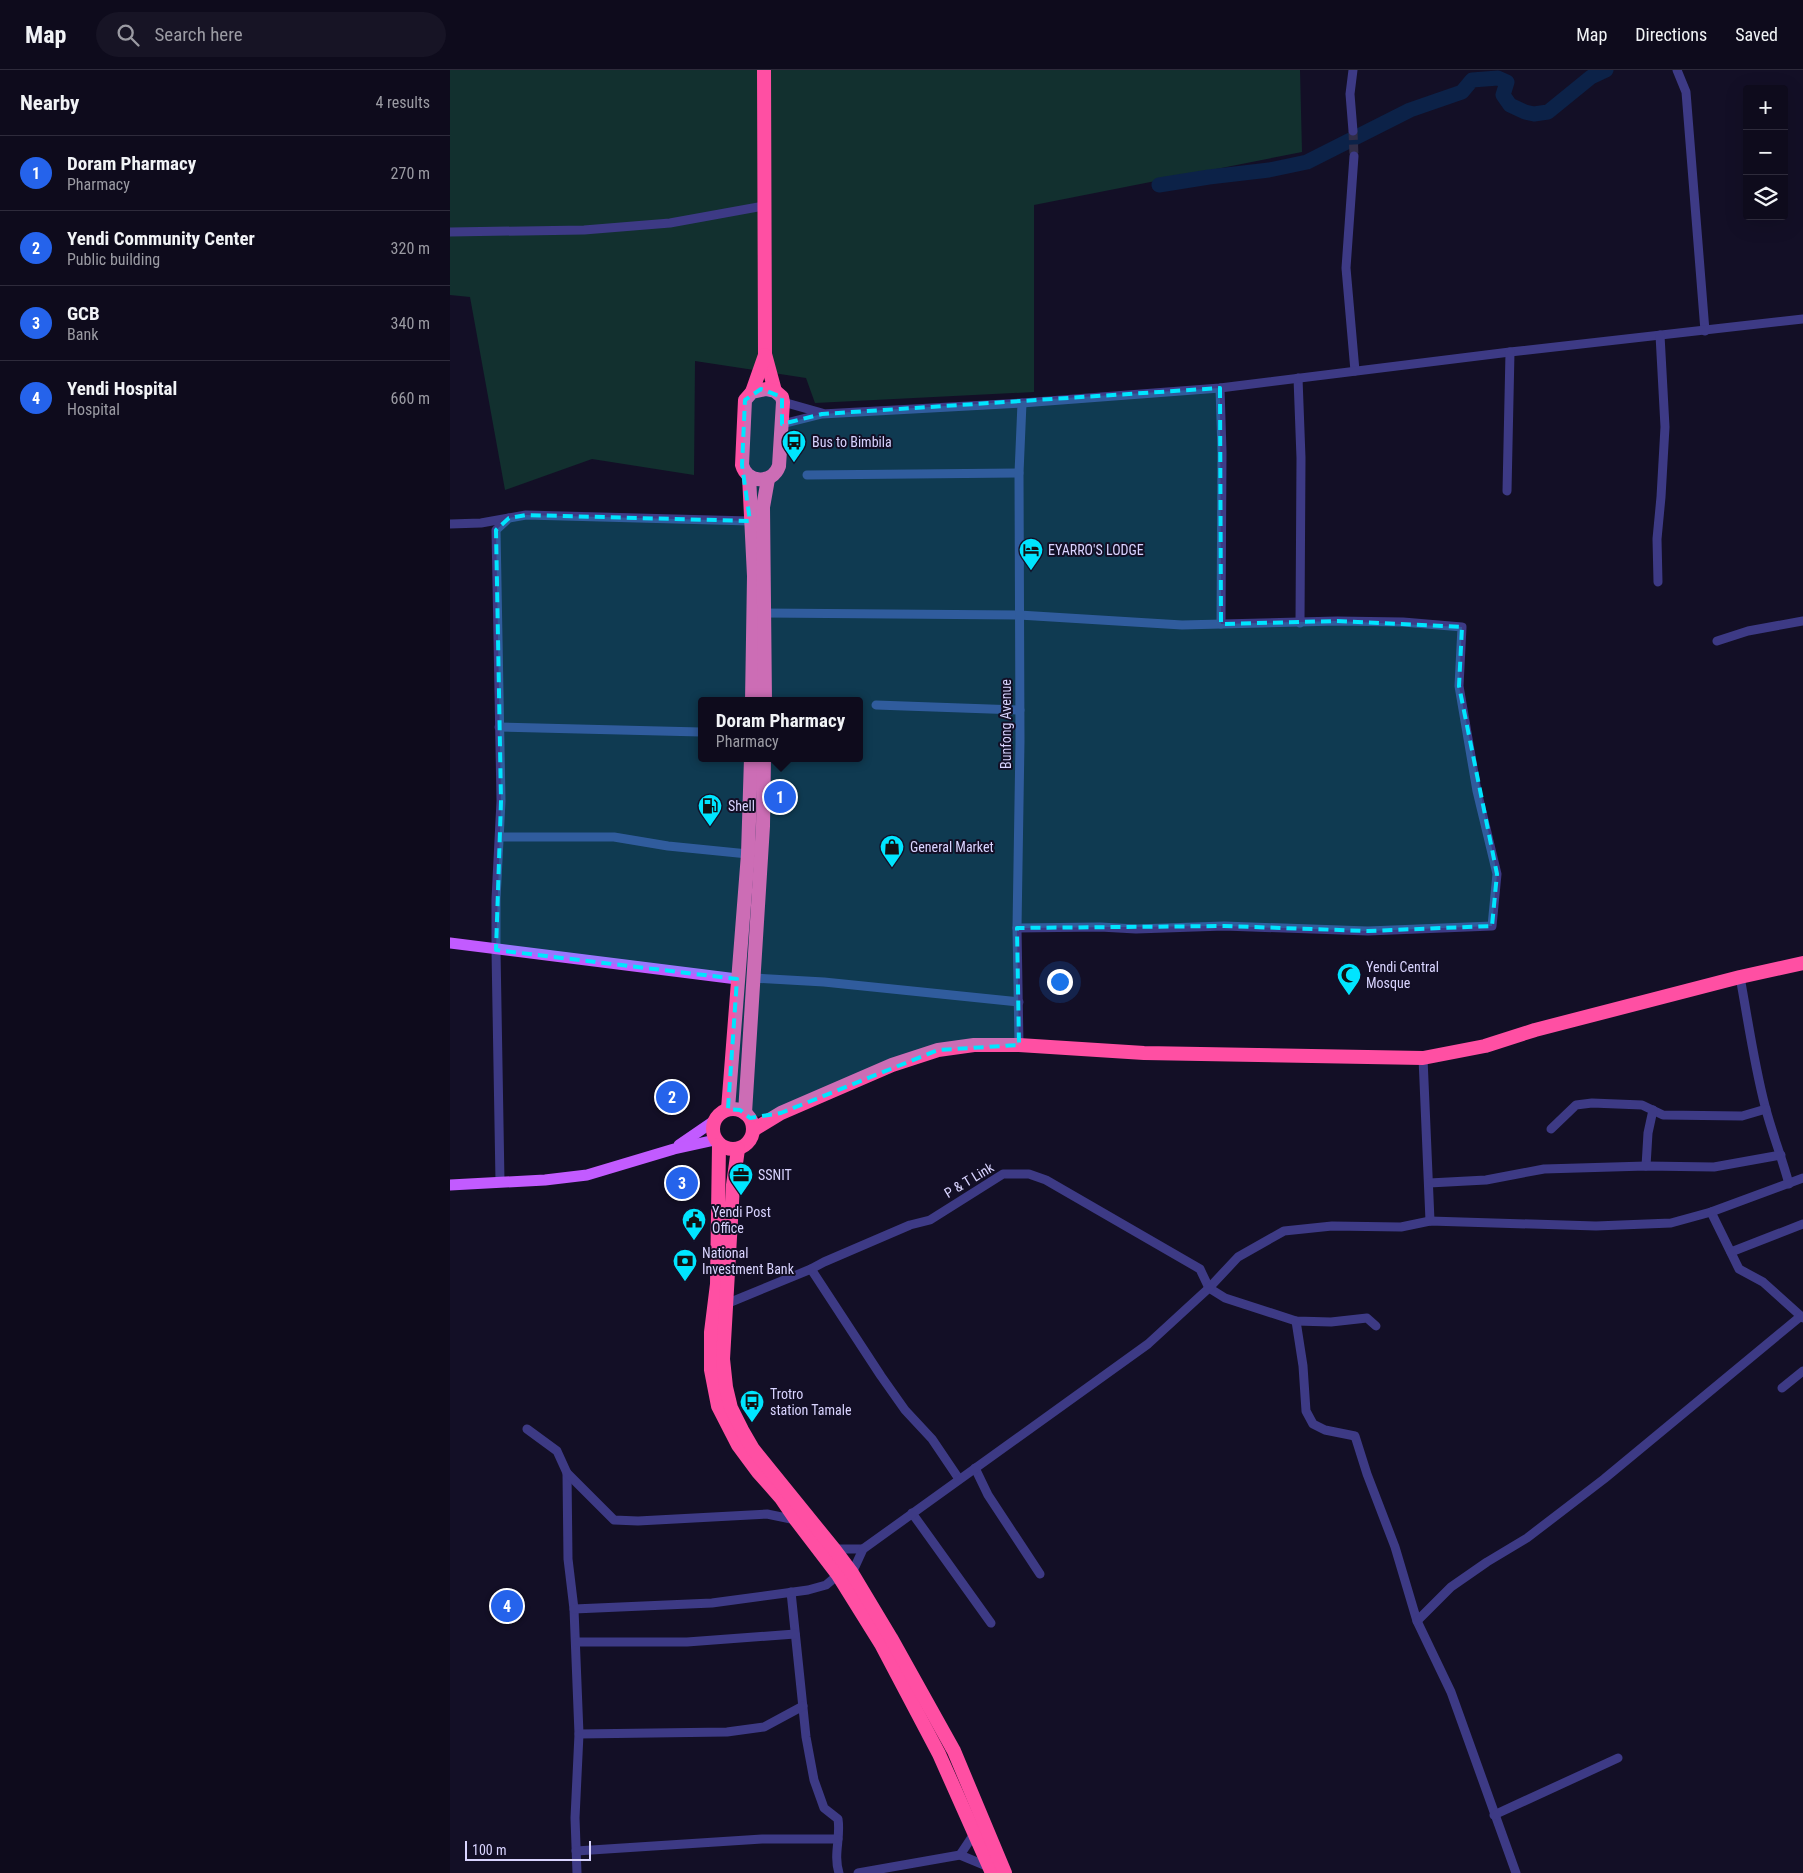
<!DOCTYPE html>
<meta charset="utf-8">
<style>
:root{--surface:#0e0b1c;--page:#171425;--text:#f1f3f6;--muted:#9b9ba3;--line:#2e2b3b;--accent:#2563eb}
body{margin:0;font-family:"Roboto Condensed",sans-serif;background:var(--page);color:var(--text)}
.controls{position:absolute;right:15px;top:15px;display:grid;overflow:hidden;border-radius:5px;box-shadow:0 5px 20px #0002}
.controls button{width:45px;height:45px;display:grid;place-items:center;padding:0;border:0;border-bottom:1px solid var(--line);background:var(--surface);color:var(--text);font:25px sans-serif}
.scale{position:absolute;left:15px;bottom:12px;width:126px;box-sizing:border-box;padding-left:5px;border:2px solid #d9d4ff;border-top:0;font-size:14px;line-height:18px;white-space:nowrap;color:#d9d4ff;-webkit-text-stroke:4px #130f26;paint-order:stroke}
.you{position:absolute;left:609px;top:911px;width:18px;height:18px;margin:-12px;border:4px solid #fff;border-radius:50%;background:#1a73e8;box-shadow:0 0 0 8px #1a73e833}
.badge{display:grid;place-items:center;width:32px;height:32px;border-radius:50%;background:var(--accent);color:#fff;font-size:16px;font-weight:700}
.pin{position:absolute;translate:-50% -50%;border:2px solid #fff;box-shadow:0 1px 5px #0006}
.popup{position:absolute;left:248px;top:627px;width:165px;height:65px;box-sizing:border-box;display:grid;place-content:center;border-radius:5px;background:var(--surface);filter:drop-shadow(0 1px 4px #0005);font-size:16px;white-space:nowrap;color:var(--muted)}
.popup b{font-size:19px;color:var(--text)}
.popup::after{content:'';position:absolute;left:50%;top:100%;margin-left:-10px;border:10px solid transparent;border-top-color:var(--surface)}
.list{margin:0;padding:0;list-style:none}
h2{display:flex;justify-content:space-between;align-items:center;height:65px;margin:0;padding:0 20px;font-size:21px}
h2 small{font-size:16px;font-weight:400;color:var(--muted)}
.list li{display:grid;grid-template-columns:32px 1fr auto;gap:15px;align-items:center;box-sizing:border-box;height:75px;padding:0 20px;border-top:1px solid var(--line)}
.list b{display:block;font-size:19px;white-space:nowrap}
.list p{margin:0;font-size:16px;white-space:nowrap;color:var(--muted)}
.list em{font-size:16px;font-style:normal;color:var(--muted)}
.icon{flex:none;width:28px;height:28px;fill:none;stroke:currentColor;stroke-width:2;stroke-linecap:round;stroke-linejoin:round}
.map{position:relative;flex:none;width:1353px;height:1803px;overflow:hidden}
header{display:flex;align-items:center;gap:30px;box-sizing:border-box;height:70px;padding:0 25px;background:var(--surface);border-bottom:1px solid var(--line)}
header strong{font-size:24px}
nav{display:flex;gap:28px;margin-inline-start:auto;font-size:18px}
.search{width:350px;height:45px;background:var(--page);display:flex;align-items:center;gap:12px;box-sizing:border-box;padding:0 18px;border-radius:28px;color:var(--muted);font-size:19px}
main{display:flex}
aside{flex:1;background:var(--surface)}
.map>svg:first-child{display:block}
</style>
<header>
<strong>Map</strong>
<div class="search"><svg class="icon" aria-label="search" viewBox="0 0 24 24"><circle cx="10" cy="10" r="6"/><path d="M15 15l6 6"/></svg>Search here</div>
<nav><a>Map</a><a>Directions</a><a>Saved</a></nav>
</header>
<main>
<aside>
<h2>Nearby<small>4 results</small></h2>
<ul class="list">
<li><span class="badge">1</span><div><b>Doram Pharmacy</b><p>Pharmacy</p></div><em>270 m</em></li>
<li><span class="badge">2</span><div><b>Yendi Community Center</b><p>Public building</p></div><em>320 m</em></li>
<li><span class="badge">3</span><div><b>GCB</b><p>Bank</p></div><em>340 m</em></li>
<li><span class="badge">4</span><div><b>Yendi Hospital</b><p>Hospital</p></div><em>660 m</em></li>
</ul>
</aside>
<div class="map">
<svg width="1353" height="1803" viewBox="0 0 1353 1803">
<rect width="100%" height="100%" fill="#130f26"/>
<polygon fill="#12302f" points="0,0 850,0 852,82 584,135 584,322 365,333 356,308 245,291 244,405 142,389 55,420 20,227 0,225"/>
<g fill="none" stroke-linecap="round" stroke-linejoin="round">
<polyline stroke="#0c2248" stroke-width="15" points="709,115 759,107 819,100 857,92 960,40 1012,22 1022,10 1048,8 1057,12 1053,25 1060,35 1075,42 1084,44 1098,42 1141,7 1156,0"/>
<polyline stroke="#312d47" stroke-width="9" stroke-dasharray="9 4.5" stroke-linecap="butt" points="903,61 904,86"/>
<g stroke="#3d3a85" stroke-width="9">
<polyline points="903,0 900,24 903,61"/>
<polyline points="1227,0 1236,22 1255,261"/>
<polyline points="904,86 896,198 905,301"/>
<polyline points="0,162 134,160 220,153 314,136"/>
<polyline points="848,308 851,388 850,553"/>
<polyline points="770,318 772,382 771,554"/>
<polyline points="333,332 372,343"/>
<polyline points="332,354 372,344 572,333 770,318 1060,282 1353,249"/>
<polyline points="357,405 569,403"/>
<polyline points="1057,421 1060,282"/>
<polyline points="0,454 31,453 59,448"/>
<polyline points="1208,512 1207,469 1211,427 1215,357 1210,265"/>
<polyline points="314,543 569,545 732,555 887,551 953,552 1012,557 1009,616 1027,721 1047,804 1042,856 918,861 774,856 686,859 650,857 567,858"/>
<polyline points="1267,571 1298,561 1353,551"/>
<polyline points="426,635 570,640"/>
<polyline points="49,657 251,662"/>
<polyline points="50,767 164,767 218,776 298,784"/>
<path d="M1290,907C1298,950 1304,994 1315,1036C1322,1063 1332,1088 1339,1114"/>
<polyline points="303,908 374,912 569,932"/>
<polyline points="569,975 567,858 570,671 569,403 572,333"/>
<polyline points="973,988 980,1151"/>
<polyline points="1101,1059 1126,1035 1142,1033 1192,1035 1213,1045 1292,1046 1316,1039"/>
<polyline points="1196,1096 1198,1063 1203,1040"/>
<polyline points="50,1112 46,880 46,829 51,731 46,460 59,448 76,445 300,451"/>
<polyline points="979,1113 1036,1110 1094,1099 1196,1096 1264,1097 1331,1085"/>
<polyline points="1261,1142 1289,1199 1313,1212 1353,1248"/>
<polyline points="1281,1182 1353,1154"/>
<polyline points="361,1199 431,1306 455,1340 482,1369 509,1409"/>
<polyline points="276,1234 361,1199 374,1192 460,1155 480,1150 553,1104 579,1104 596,1110 750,1199 759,1218 775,1228 846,1251 881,1252 917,1248 926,1256"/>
<polyline points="846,1251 853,1296 856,1341 863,1354 875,1360 905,1366 917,1404 945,1477 967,1551 1001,1622 1066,1803"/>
<polyline points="1332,1318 1353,1301"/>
<polyline points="77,1359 107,1381 117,1403 118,1489 124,1539 129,1664 125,1748 127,1803"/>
<polyline points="525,1398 538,1425 590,1504"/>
<polyline points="117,1403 164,1450 188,1451 317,1444 346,1450"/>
<polyline points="462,1443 541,1553"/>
<polyline points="384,1479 413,1479"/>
<polyline points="402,1503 413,1479 698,1274 759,1218 788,1187 834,1161 882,1156 951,1157 980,1151 1146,1156 1221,1153 1261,1142 1353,1108"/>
<path d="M341,1522L356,1667L364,1710L374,1738L388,1749C391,1768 383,1784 389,1803"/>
<polyline points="124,1539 262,1533 358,1520 376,1515 388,1505"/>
<polyline points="967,1551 1001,1517 1037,1492 1077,1468 1154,1409 1351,1246"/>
<polyline points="126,1572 237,1572 345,1564"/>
<polyline points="129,1664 277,1662 314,1657 353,1636"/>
<polyline points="1044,1745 1168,1688"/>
<polyline points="126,1781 312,1769 388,1769"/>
<polyline points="510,1785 524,1764"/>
<polyline points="408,1803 510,1785 539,1797"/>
</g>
<g stroke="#c25bff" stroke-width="11">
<polyline points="0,873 287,909"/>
<polyline points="229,1075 264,1051"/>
<polyline points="0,1115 95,1110 137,1105 224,1079 265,1070"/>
</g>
<g stroke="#ff4fa3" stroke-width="14">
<polyline points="314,0 315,284 325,321"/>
<path d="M316,319L325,321L332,327L333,332L329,396C322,415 297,413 292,395L295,330L302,322Z"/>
<polyline points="302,322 315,285"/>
<polyline points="299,406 304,506 302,631"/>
<polyline points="315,631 313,437 318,409"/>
<circle cx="283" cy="1059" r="20"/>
<polyline points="278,1039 298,784 301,688"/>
<polyline points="295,1043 313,756 314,688"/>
<polyline points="303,1060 331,1043 442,995 488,980 524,975 569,975 694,983 973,988 1035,976 1085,960 1290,907 1353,893"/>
<polyline points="269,1075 267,1214 261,1262 261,1300 268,1336 288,1375 308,1402 331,1428 346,1450 388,1505 431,1574 489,1684 542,1803"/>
<polyline points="288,1079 283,1115 273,1289 276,1317 281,1338 292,1360 303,1379 384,1479 402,1503 441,1568 504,1681 555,1803"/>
</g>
</g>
<path fill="#00e5ff" fill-opacity="0.2" stroke="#00e5ff" stroke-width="4" stroke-dasharray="10 6" stroke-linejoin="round" d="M770,318L771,554L887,551L1012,557L1009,616L1047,804L1042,856L918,861L774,856L567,858L569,975L488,980L331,1043L300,1048L290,1040L278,1039L287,909L46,880L51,731L46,460L59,448L76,445L300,451L292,395L295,330L311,319L332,327V354L372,344Z"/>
<defs>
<symbol id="bus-pin" viewBox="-11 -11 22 30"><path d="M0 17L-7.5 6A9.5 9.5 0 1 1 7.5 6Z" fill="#00e5ff" stroke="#130f26"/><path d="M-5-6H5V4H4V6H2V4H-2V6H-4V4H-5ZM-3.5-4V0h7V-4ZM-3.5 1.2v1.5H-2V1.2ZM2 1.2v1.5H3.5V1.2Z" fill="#111"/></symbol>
<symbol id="hotel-pin" viewBox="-11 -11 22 30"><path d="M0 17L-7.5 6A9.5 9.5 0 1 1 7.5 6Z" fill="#00e5ff" stroke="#130f26"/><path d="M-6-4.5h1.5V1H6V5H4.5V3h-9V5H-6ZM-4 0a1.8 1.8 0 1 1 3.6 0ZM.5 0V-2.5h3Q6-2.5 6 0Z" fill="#111"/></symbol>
<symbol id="fuel-pin" viewBox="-11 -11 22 30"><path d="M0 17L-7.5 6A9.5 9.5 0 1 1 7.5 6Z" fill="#00e5ff" stroke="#130f26"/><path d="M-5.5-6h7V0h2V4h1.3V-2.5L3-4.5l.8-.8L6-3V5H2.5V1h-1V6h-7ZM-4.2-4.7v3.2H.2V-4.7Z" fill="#111"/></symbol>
<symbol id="shop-pin" viewBox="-11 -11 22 30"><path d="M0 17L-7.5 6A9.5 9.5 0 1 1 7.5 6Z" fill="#00e5ff" stroke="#130f26"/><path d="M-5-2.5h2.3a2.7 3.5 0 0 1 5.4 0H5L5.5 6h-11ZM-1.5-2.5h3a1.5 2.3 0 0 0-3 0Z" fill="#111"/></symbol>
<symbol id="mosque-pin" viewBox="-11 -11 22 30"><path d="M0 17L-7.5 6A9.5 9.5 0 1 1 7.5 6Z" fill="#00e5ff" stroke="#130f26"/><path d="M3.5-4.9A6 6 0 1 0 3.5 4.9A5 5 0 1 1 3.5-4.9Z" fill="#111"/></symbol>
<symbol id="office-pin" viewBox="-11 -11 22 30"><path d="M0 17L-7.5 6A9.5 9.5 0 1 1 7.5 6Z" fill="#00e5ff" stroke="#130f26"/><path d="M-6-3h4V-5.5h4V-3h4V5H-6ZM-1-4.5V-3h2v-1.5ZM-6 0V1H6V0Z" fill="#111"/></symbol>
<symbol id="civic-pin" viewBox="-11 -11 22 30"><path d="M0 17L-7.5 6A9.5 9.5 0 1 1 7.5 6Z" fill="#00e5ff" stroke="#130f26"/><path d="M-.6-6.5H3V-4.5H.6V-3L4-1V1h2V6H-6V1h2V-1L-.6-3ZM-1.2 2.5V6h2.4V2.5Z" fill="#111"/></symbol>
<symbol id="bank-pin" viewBox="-11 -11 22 30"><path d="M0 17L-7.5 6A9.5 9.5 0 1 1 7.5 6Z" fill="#00e5ff" stroke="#130f26"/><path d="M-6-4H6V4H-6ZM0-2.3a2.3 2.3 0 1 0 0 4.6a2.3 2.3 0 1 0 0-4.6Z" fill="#111"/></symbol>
</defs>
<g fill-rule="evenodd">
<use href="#bus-pin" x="330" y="358" width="28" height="38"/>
<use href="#hotel-pin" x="567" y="466" width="28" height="38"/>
<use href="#fuel-pin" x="246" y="722" width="28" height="38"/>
<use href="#shop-pin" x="428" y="763" width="28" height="38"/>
<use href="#mosque-pin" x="885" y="891" width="28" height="38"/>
<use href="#office-pin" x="277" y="1091" width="28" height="38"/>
<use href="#civic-pin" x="230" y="1136" width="28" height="38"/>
<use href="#bank-pin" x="221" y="1177" width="28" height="38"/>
<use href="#bus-pin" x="288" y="1318" width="28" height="38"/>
</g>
<g text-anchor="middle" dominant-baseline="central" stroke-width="4" stroke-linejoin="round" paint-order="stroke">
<g font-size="14" fill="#d9d4ff" stroke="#130f26" text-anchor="start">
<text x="362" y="372">Bus to Bimbila</text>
<text x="598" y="480">EYARRO'S LODGE</text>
<text x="278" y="736">Shell</text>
<text x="460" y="777">General Market</text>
<text x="916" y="897">Yendi Central<tspan x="916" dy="16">Mosque</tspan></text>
<text x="308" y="1105">SSNIT</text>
<text x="262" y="1142">Yendi Post<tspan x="262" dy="16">Office</tspan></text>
<text x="252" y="1183">National<tspan x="252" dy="16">Investment Bank</tspan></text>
<text x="320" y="1324">Trotro<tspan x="320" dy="16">station Tamale</tspan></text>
</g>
<g font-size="14" fill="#d9d4ff" stroke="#130f26">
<text transform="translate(556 654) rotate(-90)">Bunfong Avenue</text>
<text transform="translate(519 1110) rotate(-31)">P &amp; T Link</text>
</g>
</g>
</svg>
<div class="controls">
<button>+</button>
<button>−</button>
<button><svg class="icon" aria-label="layers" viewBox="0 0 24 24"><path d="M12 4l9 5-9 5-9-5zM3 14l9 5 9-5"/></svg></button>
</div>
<div class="scale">100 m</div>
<div class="you"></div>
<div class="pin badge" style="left:330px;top:727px">1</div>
<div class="popup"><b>Doram Pharmacy</b>Pharmacy</div>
<div class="pin badge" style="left:222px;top:1027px">2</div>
<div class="pin badge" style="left:232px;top:1113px">3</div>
<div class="pin badge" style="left:57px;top:1536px">4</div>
</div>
</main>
